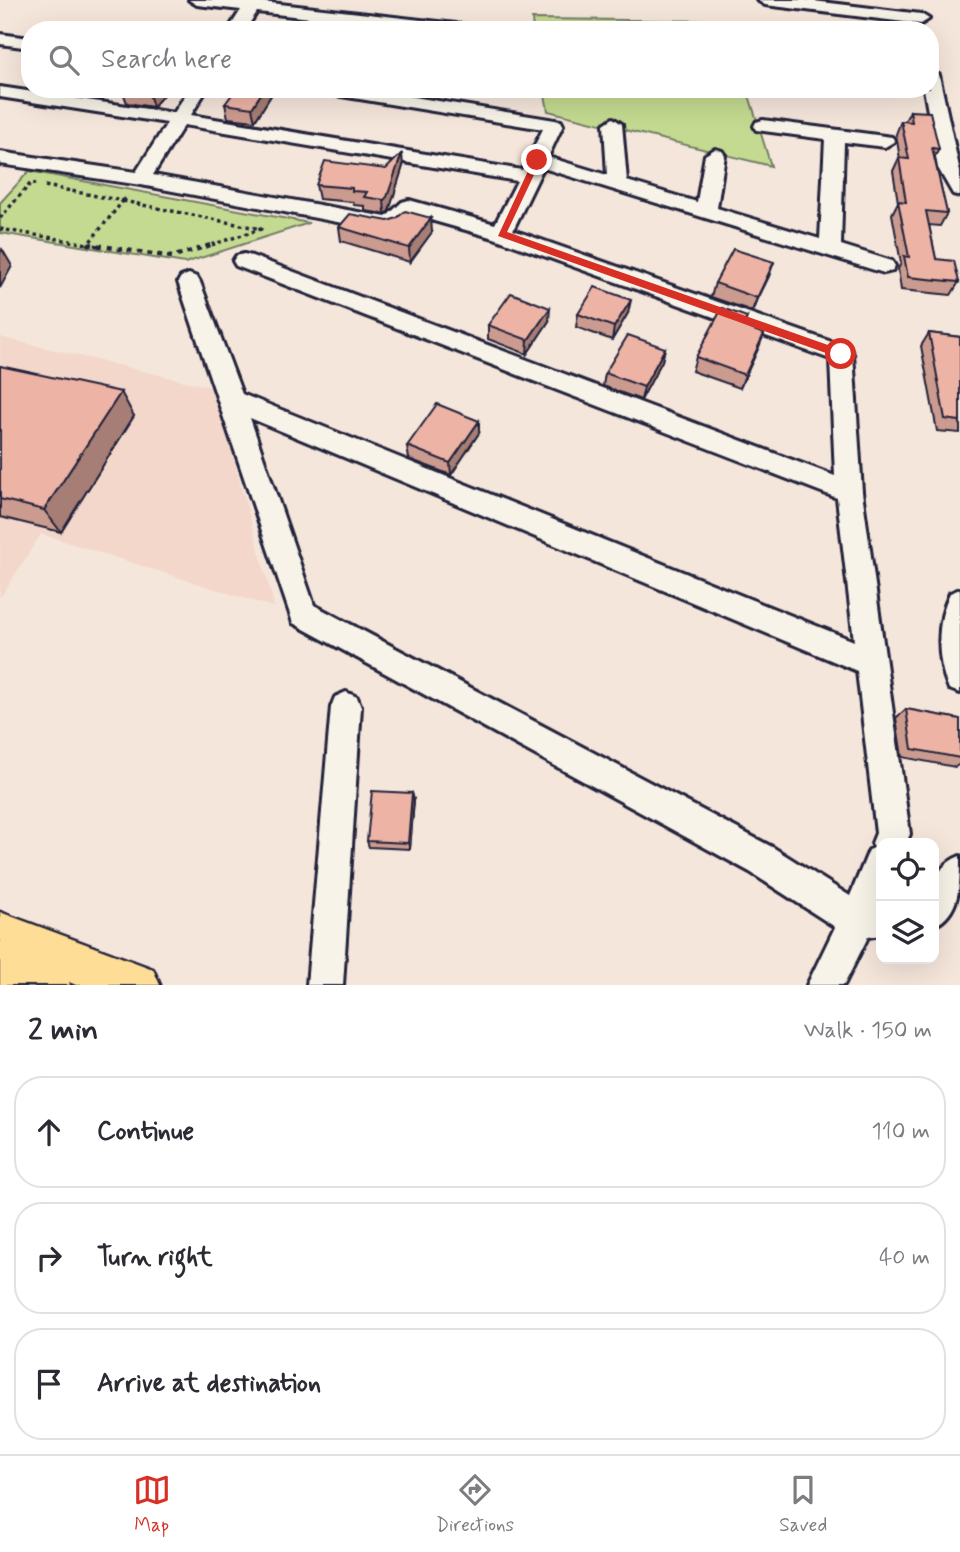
<!DOCTYPE html>
<meta charset="utf-8">
<style>
:root{--surface:#fff;--page:#f7f7f7;--text:#2b2b33;--muted:#7c7c81;--line:#e1e1e2;--accent:#d93025}
body{margin:0;font-family:Mynerve,sans-serif;background:var(--page);color:var(--text)}
.controls{position:absolute;right:21px;bottom:21px;display:grid;overflow:hidden;border-radius:14px;box-shadow:0 7px 28px #0002}
.controls button{width:63px;height:63px;display:grid;place-items:center;padding:0;border:0;border-bottom:2px solid var(--line);background:var(--surface);color:var(--text);font:35px sans-serif}
.stop{position:absolute;width:21px;height:21px;margin:-16px;border:5px solid #d93025;border-radius:50%;background:#fff}
.stop.end{background:#d93025;border-color:#fff;box-shadow:0 2px 7px #0008}
.list{margin:0;padding:0;list-style:none}
h2{display:flex;justify-content:space-between;align-items:center;height:91px;margin:0;padding:0 28px;font-size:30px}
h2 small{font-size:23px;font-weight:400;color:var(--muted)}
.list li{display:grid;grid-template-columns:46px 1fr auto;gap:21px;align-items:center;box-sizing:border-box;height:112px;margin:0 14px 14px;padding:0 14px;border:2px solid var(--line);border-radius:28px}
.list b{display:block;font-size:26px;white-space:nowrap}
.list em{font-size:23px;font-style:normal;color:var(--muted)}
.icon{flex:none;width:38px;height:38px;fill:none;stroke:currentColor;stroke-width:2;stroke-linecap:round;stroke-linejoin:round}
.map{position:relative;flex:none;width:960px;height:985px;overflow:hidden}
.search{position:absolute;background:var(--surface);box-shadow:0 7px 28px #0002;left:21px;right:21px;top:21px;height:77px;display:flex;align-items:center;gap:18px;box-sizing:border-box;padding:0 24px;border-radius:28px;color:var(--muted);font-size:26px}
.sheet{height:469px;background:var(--surface)}
nav{display:flex;justify-content:space-around;align-items:center;box-sizing:border-box;height:98px;border-top:2px solid var(--line);background:var(--surface);font-size:19px;color:var(--muted)}
nav a{display:grid;justify-items:center;gap:4px}
nav .on{color:var(--accent)}
.map>svg:first-child{display:block}
</style>
<div class="map">
<svg width="960" height="985" viewBox="0 0 960 985">
<rect width="100%" height="100%" fill="#f5e6db"/>
<filter id="ink" filterUnits="userSpaceOnUse"><feTurbulence type="fractalNoise" baseFrequency=".0143" numOctaves="2"/><feDisplacementMap in="SourceGraphic" scale="14" xChannelSelector="R" yChannelSelector="G"/><feConvolveMatrix kernelMatrix="1 2 1 2 8 2 1 2 1" color-interpolation-filters="sRGB"/></filter>
<g filter="url(#ink)">
<polygon fill="#f3d7cb" points="0,337 214,388 275,608 41,534 0,598"/>
<g fill="#c4da90" stroke="#737e66" stroke-width="2">
<polygon points="532,19 724,21 727,30 533,30"/>
<polygon points="544,89 747,89 771,166 548,111"/>
<polygon points="29,171 309,223 185,263 0,233 0,203"/>
</g>
<g fill="none" stroke-linecap="round" stroke-linejoin="round">
<defs>
<g id="minor">
<polygon points="189,0 264,0 262,2 465,25 473,30 418,30 257,12 245,30 228,30 241,10 197,5"/>
<polygon points="757,0 805,0 921,14 929,19 921,24 765,5"/>
<polygon points="0,34 30,38 30,48 0,44"/>
<polygon points="930,70 939,75 960,172 960,196 953,194 938,168 924,89 930,89"/>
<path d="M0,87L174,113L189,89H207L191,115L522,170L543,129L329,94L320,89H365L561,121L563,125L548,157L607,175L604,124L613,118L622,124L627,181L697,202L705,155L715,149L722,151L725,155L717,208L820,239L825,139L756,130L754,126L756,122L763,120L892,137L895,141L885,147L844,142L841,245L892,261L895,266L892,271L884,273L543,168L513,230L849,348L853,354L862,492L910,834L906,843H881V935L868,937L844,985H807L835,927L750,872L293,623L178,282L181,277L189,274L197,277L200,282L242,394L854,641L837,498L236,266L233,261L236,256L244,254L252,256L835,476L830,359L494,238L413,215L397,230L390,232L141,185L0,164V152L136,172L167,123L0,97ZM184,125L517,181L495,224L409,200L402,202L386,217L153,175ZM250,418L857,671L876,833L872,843L874,848L869,850L850,896L774,848L314,605Z"/>
<path d="M960,589V693L949,689C936,659 936,622 950,593Z"/>
<polygon points="346,692 357,697 361,707 343,985 307,985 331,707 335,697"/>
<path d="M960,856C960,885 960,914 934,926C933,897 928,869 960,856Z"/>
</g>
<polygon id="major" points="0,912 153,969 160,985 76,985 69,982 70,985 0,985"/>
</defs>
<use href="#minor" stroke="#22223b" stroke-width="6"/>
<use href="#major" stroke="#22223b" stroke-width="5"/>
<g stroke="#22223b" stroke-width="3.5" stroke-dasharray="3.5 3.5" stroke-linecap="butt">
<polyline points="45,186 123,201"/>
<polyline points="123,201 261,229 208,246"/>
<polyline points="123,201 128,196"/>
<polyline points="0,218 31,183 36,184"/>
<polyline points="0,229 88,244"/>
<polyline points="98,246 88,244 123,201"/>
</g>
<polyline stroke="#22223b" stroke-width="4.5" stroke-dasharray="5 5" stroke-linecap="butt" points="88,244 172,257 214,244"/>
<use href="#minor" fill="#f7f3e8" fill-rule="evenodd"/>
<use href="#major" fill="#fedd96" fill-rule="evenodd"/>
</g>
<g fill="#cc9b8f" stroke="#22223b" stroke-width="2">
<polygon points="122,89 168,89 153,107 127,103"/>
<polygon points="275,89 255,121 228,118 225,104"/>
<polygon points="910,111 939,149 934,158 947,213 940,226 929,225 936,259 959,282 951,295 901,290 898,269 901,263 892,214 898,202 893,171 899,158 900,159 896,134 901,121 905,121"/>
<polygon points="403,166 389,211 385,214 365,211 365,206 354,205 353,202 319,199 316,185"/>
<polygon points="339,227 432,232 410,262 341,241"/>
<polygon points="769,276 752,311 711,297 715,283"/>
<polygon points="628,313 612,340 576,327 578,314"/>
<polygon points="747,317 744,327 764,334 740,388 692,371 696,357"/>
<polygon points="549,321 527,354 488,339 488,325"/>
<polygon points="929,333 960,337 960,433 937,431 921,346"/>
<polygon points="665,348 662,361 641,400 603,386 605,373"/>
<polygon points="0,366 134,416 61,532 0,517"/>
<polygon points="479,433 451,475 409,459 407,446"/>
<polygon points="906,709 960,719 960,764 955,767 902,757 896,718"/>
<polygon points="412,793 414,800 410,849 369,847 367,841"/>
</g>
<g fill="#a67e74" stroke="#22223b" stroke-width="2">
<polygon points="152,89 168,89 153,107 149,93"/>
<polygon points="264,89 275,89 255,121 252,108"/>
<polygon points="402,153 403,166 389,211 385,214 384,200"/>
<polygon points="431,218 432,232 410,262 409,248"/>
<polygon points="2,249 12,266 0,288 0,253"/>
<polygon points="774,262 769,276 752,311 757,298"/>
<polygon points="631,300 628,313 612,340 614,327"/>
<polygon points="550,308 549,321 527,354 528,340"/>
<polygon points="764,334 759,347 740,388 745,375"/>
<polygon points="665,348 662,361 641,400 644,387"/>
<polygon points="121,392 134,416 61,532 44,510"/>
<polygon points="479,421 479,433 451,475 450,463"/>
<polygon points="412,793 414,800 410,849 408,843"/>
</g>
<g fill="#edb4a6" stroke="#22223b" stroke-width="2">
<polygon points="126,89 152,89 149,93"/>
<polygon points="236,89 264,89 252,108 225,104"/>
<polygon points="910,111 930,112 939,149 932,148 947,213 926,211 936,259 954,261 959,282 908,277 904,256 909,257 898,201 906,202 899,158 909,159 901,121 912,122"/>
<polygon points="402,153 387,197 384,200 364,197 367,192 352,191 352,188 316,185 325,161 386,169"/>
<polygon points="405,211 431,218 409,248 339,227 350,214 388,221 397,218"/>
<polygon points="733,249 774,262 757,298 715,283"/>
<polygon points="595,287 631,300 614,327 578,314"/>
<polygon points="511,293 550,308 528,340 488,325"/>
<polygon points="722,308 747,317 743,326 764,334 745,375 696,357"/>
<polygon points="929,333 960,337 960,421 945,419"/>
<polygon points="628,335 665,348 644,387 605,373"/>
<polygon points="0,366 121,392 44,510 0,499"/>
<polygon points="437,404 479,421 450,463 407,446"/>
<polygon points="906,709 960,719 960,758 912,749"/>
<polygon points="372,791 412,793 408,843 367,841"/>
</g>
</g>
<polygon fill="#d93025" points="534,158 541,160 507,232 845,351 845,357 837,357 498,236"/>
</svg>
<div class="controls">
<button><svg class="icon" aria-label="locate" viewBox="0 0 24 24"><circle cx="12" cy="12" r="6"/><path d="M12 2v4M12 18v4M2 12h4M18 12h4"/></svg></button>
<button><svg class="icon" aria-label="layers" viewBox="0 0 24 24"><path d="M12 4l9 5-9 5-9-5zM3 14l9 5 9-5"/></svg></button>
</div>
<div class="stop" style="left:841px;top:354px"></div>
<div class="stop end" style="left:537px;top:160px"></div>
<div class="search"><svg class="icon" aria-label="search" viewBox="0 0 24 24"><circle cx="10" cy="10" r="6"/><path d="M15 15l6 6"/></svg>Search here</div>
</div>
<section class="sheet">
<h2>2 min<small>Walk · 150 m</small></h2>
<ul class="list">
<li><svg class="icon" aria-label="ahead" viewBox="0 0 24 24"><path d="M12 20V5M6 11l6-6 6 6"/></svg><div><b>Continue</b></div><em>110 m</em></li>
<li><svg class="icon" aria-label="right" viewBox="0 0 24 24"><path d="M7 20v-9h11M14 6l5 5-5 5"/></svg><div><b>Turn right</b></div><em>40 m</em></li>
<li><svg class="icon" aria-label="arrive" viewBox="0 0 24 24"><path d="M6 21V4h12l-3 4 3 4H6"/></svg><div><b>Arrive at destination</b></div></li>
</ul>
</section>
<nav>
<a class="on"><svg class="icon" aria-label="map" viewBox="0 0 24 24"><path d="M3 6l6-2 6 2 6-2v14l-6 2-6-2-6 2zM9 4v14M15 6v14"/></svg>Map</a>
<a><svg class="icon" aria-label="directions" viewBox="0 0 24 24"><path d="M12 3l9 9-9 9-9-9zM9 14v-3h6M13 9l2 2-2 2"/></svg>Directions</a>
<a><svg class="icon" aria-label="saved" viewBox="0 0 24 24"><path d="M7 4h10v16l-5-4-5 4z"/></svg>Saved</a>
</nav>
